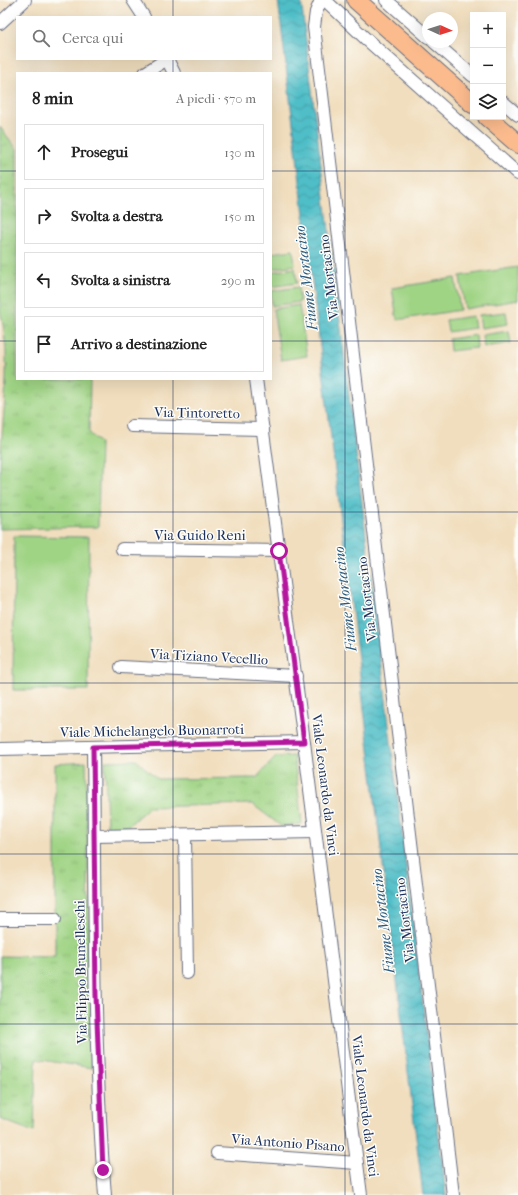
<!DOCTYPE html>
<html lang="it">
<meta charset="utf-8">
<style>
:root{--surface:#fff;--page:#f2f2f2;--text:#222;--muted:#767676;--line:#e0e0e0}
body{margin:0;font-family:"IM FELL French Canon",serif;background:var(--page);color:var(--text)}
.controls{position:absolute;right:12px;top:12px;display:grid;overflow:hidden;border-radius:0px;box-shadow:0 4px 16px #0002}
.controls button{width:36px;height:36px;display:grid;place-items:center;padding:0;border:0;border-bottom:1px solid var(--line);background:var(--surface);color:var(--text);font:20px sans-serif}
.compass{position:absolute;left:422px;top:12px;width:36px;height:36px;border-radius:50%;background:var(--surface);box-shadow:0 4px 16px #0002;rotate:93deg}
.stop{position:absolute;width:12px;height:12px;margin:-9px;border:3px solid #b5179e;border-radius:50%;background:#fff}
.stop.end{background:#b5179e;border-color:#fff;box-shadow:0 1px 4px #0008}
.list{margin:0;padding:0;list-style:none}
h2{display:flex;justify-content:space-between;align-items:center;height:52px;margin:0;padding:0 16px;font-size:17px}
h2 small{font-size:13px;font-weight:400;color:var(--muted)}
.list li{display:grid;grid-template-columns:26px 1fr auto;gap:12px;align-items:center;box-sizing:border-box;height:56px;margin:0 8px 8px;padding:0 8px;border:1px solid var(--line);border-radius:0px}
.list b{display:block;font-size:15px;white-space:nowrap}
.list em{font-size:13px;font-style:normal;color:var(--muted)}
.icon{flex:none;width:22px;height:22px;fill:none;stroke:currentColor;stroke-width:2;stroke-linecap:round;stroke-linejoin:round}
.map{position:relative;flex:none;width:518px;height:1195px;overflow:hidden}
.search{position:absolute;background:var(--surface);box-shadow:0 4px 16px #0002;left:16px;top:16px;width:256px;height:44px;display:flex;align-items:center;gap:10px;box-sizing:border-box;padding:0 14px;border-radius:0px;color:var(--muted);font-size:15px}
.panel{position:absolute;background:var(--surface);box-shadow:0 4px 16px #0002;left:16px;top:72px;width:256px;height:308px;border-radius:0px}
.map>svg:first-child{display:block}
</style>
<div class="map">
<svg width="518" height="1195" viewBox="0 0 518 1195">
<defs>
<pattern id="grass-tufts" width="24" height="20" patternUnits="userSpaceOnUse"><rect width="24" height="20" fill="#a0d485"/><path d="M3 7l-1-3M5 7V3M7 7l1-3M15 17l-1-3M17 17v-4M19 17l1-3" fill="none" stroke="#89b675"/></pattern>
<pattern id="water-waves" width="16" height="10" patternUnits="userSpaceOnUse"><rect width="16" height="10" fill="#50bec7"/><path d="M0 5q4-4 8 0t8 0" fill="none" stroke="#429ba5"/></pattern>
</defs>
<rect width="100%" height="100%" fill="#fdfcf7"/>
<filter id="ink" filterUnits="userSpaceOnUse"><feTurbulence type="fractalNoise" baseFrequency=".025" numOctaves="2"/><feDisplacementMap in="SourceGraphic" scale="8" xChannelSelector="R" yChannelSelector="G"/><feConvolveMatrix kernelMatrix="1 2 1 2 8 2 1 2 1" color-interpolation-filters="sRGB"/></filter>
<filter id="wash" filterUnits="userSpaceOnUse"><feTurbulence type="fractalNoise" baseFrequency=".012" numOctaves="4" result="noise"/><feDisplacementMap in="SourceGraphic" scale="16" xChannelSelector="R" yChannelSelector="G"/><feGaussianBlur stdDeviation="0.9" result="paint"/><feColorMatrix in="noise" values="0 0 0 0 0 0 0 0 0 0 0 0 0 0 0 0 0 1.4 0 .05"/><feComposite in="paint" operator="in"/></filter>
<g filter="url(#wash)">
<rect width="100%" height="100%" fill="#f1debe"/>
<g fill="url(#grass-tufts)" stroke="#5e8272">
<path d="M0,127L17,149V379H90L89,432L100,443L98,527L0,529C0,508 0,486 0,465C2,413 13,362 0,310Z"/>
<polygon points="294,756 302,824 281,826 252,804 149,807 127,827 107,827 105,761 136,760 158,779 256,778 276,757"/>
<polygon points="86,762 92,1068 36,1059 34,1132 0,1119 0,956 55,957 55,764"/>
</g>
<g fill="#a0d485" stroke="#5e8272">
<polygon points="293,250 295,265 271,269 271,253"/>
<polygon points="518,267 518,300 465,309 460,276"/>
<polygon points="295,268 297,283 271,287 271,272"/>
<polygon points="455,278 460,310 397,320 392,288"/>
<polygon points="298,287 300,302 272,306 271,291"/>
<polygon points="299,305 307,356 281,360 273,309"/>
<polygon points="506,312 508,324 481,328 479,315"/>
<polygon points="473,316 475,328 448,332 446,320"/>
<polygon points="509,331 511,343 484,347 482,335"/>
<polygon points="476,335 477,348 450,351 449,339"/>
<polygon points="14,536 89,537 88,690 13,690"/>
</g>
<polygon fill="url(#water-waves)" stroke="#367692" points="278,0 301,0 446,1195 423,1195"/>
</g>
<g filter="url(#ink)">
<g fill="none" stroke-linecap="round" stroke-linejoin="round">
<defs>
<g id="minor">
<polyline points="133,0 144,17"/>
<polyline points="321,0 316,12 314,27 453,1195"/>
<polyline points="325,0 365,38 518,174"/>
<polyline points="386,0 428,37"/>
<polyline points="0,23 25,0"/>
<polyline points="434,42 473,76"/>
<polyline points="167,59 174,73"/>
<polyline points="145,73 167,59"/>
<polyline points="503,102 518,115"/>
<polyline points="256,379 304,742 361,1195"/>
<polyline points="132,426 263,429"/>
<polyline points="122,549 279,551"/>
<polyline points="121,667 296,676"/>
<path d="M93,747C95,896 93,1046 105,1195"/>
<polyline points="0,749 304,742"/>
<polyline points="185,835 187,973"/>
<polyline points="94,836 315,832"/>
<polyline points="0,919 55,919"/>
<polyline points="217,1153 357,1163"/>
</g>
<g id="primary">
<polyline points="356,0 473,104"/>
<polyline points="487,117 518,144"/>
</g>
</defs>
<use href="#minor" stroke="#666c80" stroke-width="14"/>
<use href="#primary" stroke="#666c80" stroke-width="20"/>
<use href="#minor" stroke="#fff" stroke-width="12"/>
<use href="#primary" stroke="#fbbb8d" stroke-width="18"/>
</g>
</g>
<g fill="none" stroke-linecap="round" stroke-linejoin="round" filter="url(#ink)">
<polyline stroke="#b5179e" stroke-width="5" points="103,1170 96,995 93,747 304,742 279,551"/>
</g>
<path fill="none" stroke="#1b2f5e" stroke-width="1" stroke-opacity="0.55" d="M173,0V17M345,0V1195M173,59V73M0,171H17M271,171H518M0,341H17M271,341H518M173,379V1195M0,512H518M0,683H518M0,854H518M0,1024H518"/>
<g text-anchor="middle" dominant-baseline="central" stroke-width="3" stroke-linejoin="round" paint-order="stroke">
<g font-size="14" fill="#1b2f5e" stroke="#fdfcf7">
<text transform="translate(329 277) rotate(-97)">Via Mortacino</text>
<text transform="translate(197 413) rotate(1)">Via Tintoretto</text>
<text x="200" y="535">Via Guido Reni</text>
<text transform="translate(367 599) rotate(-97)">Via Mortacino</text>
<text transform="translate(209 657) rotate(3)">Via Tiziano Vecellio</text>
<text transform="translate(152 731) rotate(-1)">Viale Michelangelo Buonarroti</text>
<text transform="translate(325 785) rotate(83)">Viale Leonardo da Vinci</text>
<text transform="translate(405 920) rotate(-97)">Via Mortacino</text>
<text transform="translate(81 972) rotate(-91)">Via Filippo Brunelleschi</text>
<text transform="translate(365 1106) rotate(83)">Viale Leonardo da Vinci</text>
<text transform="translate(288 1143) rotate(4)">Via Antonio Pisano</text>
</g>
<g font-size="15" font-style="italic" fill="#2b5a7e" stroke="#fdfcf7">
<text transform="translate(306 278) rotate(-97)">Fiume Mortacino</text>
<text transform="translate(345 599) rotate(-97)">Fiume Mortacino</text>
<text transform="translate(383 921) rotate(-97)">Fiume Mortacino</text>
</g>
</g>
</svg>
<div class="controls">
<button>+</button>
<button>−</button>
<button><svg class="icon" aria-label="layers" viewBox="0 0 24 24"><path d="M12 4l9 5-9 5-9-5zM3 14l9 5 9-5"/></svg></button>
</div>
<svg class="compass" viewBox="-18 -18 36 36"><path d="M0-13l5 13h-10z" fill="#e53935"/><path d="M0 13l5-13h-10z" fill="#767676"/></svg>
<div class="stop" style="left:279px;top:551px"></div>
<div class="stop end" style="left:103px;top:1170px"></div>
<div class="search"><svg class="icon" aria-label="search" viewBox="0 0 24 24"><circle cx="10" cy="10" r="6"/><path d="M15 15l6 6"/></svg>Cerca qui</div>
<section class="panel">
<h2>8 min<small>A piedi · 570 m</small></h2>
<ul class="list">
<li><svg class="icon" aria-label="ahead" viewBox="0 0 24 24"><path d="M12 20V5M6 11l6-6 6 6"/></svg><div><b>Prosegui</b></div><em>130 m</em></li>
<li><svg class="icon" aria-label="right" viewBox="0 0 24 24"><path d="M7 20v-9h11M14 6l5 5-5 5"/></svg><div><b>Svolta a destra</b></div><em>150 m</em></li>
<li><svg class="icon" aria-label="left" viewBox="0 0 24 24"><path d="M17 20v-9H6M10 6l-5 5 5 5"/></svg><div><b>Svolta a sinistra</b></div><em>290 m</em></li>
<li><svg class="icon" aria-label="arrive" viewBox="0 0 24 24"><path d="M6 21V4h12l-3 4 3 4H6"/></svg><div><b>Arrivo a destinazione</b></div></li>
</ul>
</section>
</div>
